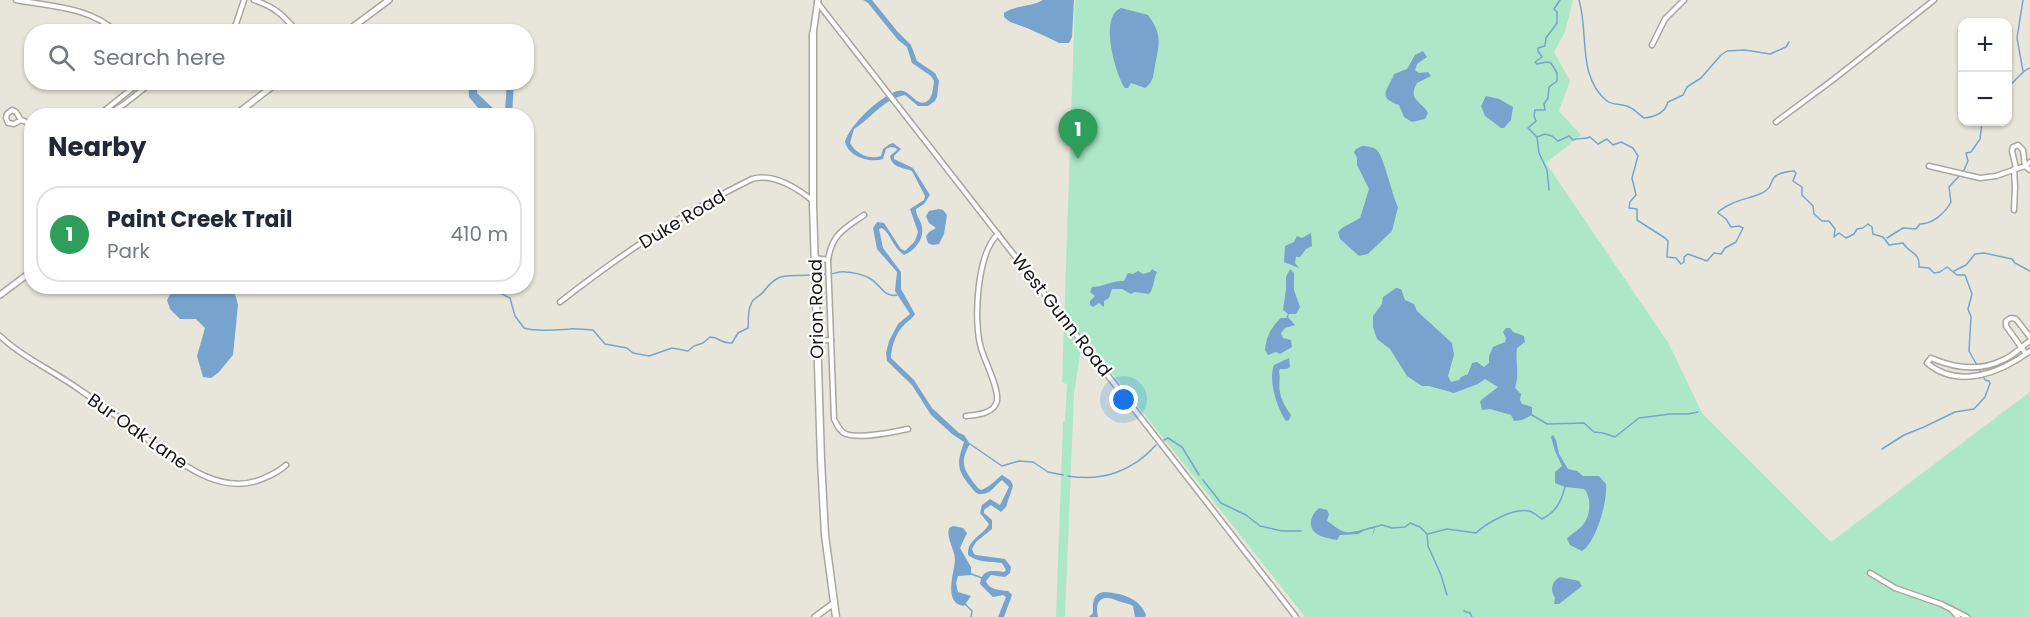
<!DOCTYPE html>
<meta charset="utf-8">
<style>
:root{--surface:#fff;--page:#f6f6f7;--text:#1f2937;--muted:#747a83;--line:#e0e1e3;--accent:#ea580c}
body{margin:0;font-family:Poppins,sans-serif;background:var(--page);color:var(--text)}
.controls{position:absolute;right:18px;top:18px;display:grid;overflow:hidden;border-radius:12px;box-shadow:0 2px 4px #0004}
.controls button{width:54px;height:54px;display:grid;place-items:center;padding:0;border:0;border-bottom:2px solid var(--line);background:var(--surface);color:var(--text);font:30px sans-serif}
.you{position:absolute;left:1124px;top:400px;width:21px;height:21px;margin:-15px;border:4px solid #fff;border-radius:50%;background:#1a73e8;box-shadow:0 0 0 9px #1a73e833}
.badge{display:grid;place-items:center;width:39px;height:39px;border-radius:50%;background:var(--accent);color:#fff;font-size:20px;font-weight:700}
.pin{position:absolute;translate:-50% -50px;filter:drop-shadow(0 2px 3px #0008)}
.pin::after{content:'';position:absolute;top:32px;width:21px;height:18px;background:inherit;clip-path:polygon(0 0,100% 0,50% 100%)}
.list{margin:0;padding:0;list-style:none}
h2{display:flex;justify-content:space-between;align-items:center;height:78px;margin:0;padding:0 24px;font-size:26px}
h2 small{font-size:20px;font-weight:400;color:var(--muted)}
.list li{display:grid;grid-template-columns:39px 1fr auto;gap:18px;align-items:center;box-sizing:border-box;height:96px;margin:0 12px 12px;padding:0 12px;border:2px solid var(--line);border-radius:24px}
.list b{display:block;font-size:22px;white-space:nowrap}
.list p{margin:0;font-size:20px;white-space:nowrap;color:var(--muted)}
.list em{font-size:20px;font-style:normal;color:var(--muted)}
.icon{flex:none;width:33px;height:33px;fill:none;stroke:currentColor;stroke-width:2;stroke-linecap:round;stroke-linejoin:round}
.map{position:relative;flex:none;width:2030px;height:617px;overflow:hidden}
.search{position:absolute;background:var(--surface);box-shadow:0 2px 4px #0004;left:24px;top:24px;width:510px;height:66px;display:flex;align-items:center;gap:15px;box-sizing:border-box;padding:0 21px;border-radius:24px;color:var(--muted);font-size:22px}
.panel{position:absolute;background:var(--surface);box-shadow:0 2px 4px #0004;left:24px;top:108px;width:510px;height:186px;border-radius:24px}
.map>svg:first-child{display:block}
</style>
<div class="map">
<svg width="2030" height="617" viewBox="0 0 2030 617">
<rect width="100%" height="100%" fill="#e8e6da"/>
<polygon fill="#ace7c7" points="1075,0 1573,0 1565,32 1554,52 1570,81 1559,111 1581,135 1546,163 1669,344 1702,413 1831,542 2030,392 2030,617 1305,617 1081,334 1080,340 1082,343 1074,393 1065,617 1056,617 1063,422 1065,421 1067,384 1062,383"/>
<g fill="#76a4cf">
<path d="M863,0H872L897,31L911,45L917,61L935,73L939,81L937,97L935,101L928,106H918L905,95C882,100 873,117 854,129L850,143C856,154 869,160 881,156L883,149L890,144L893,143L901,149L894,156V159L913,168L930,195L924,204L916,209C916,215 919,218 921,223C926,237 916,250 904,255C893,248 891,234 882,228L879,229L883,248L901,272V289L915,314C912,319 908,321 904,325C896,333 891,347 891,358L914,380L932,408L959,433L964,435L970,444C958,464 965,471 978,488L981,490C990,487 995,480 1002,475L1011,481L1013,486L1006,507L1001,512L991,505L984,510V513L992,520V529L976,542L972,549L974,554L976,555L1005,559L1011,567L1010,573L1005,577L991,575L986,581C989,590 999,590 1008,591L1012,595L1004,617H998L1006,597L1003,595L993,597L980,584C982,568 993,571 1004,572L1006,570L1002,563C989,561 978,563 968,555C967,539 983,536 989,524L980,513L982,505L990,499L1000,505L1009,487L1002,480C996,484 991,494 982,494C977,495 974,491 971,487C956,469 957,463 964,442L952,434L931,415L912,385L887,361L886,353L889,341L898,324L910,314L895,291L897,272L877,249L873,228L877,222L884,223L901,249L905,251L915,241L918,232L910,209L924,200L925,196L912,171C902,167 892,168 890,156L897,150L896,148L891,147L886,149L883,159C869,163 849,157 845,142C849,125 881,96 897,91C910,87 915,107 926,102C933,98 933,88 934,81L931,76L912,63L907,47L898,40L868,3Z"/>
<path d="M1043,0H1074L1072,37L1069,43H1059L1051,39L1027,28L1010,22L1004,17V13C1016,5 1031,7 1043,0Z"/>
<path d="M1121,8L1148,15C1163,35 1159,44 1155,66C1153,75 1154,82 1145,88L1131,83L1128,88H1125C1115,73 1099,16 1121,8Z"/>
<path d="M1423,51L1427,57L1417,64L1415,70L1419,73L1428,72L1431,76L1417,83C1407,100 1422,101 1428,113L1425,119L1412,122L1404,117L1399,105C1376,97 1388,90 1394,74L1407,69L1415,55Z"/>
<polygon points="468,83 477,83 477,93 500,115 505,110 507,83 514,83 512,115 484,115 469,97"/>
<polygon points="1486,96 1499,99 1513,107 1511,120 1504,128 1501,128 1485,116 1481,106"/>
<path d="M1362,146C1367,146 1373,147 1377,150C1384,157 1392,195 1398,207L1392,231L1368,254L1359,256L1340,239L1338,232L1342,228L1360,218L1369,189L1357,165V158L1354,152L1356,149Z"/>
<polygon points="939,209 943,210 947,215 944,234 939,244 932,245 928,243 926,236 929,232 936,228 929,223 926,216 929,211"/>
<polygon points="1311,233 1312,246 1306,249 1300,257 1296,257 1295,263 1299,268 1284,262 1285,246 1294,242 1297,236 1302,238"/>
<path d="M1152,269L1157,272C1154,278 1153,291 1149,294L1135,292L1131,294L1122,289H1112L1109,298L1104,301V307L1099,303L1093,307L1090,305V301L1095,296L1090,292L1092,287C1102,287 1113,280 1124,281L1128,273L1133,274L1138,271L1143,274L1150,272Z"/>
<path d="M1290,269L1294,273V290L1300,307L1296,314H1289L1288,317L1295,325L1285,328L1281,333L1283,338L1291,340L1292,347L1280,354L1276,352L1268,355L1265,350C1266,337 1271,327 1281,318H1286L1288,314L1283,310L1286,289V277Z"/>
<polygon points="174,287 224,287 233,291 236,297 238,305 233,355 219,372 211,378 203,377 197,356 205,328 196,319 180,319 170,309 167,300"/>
<path d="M1396,288L1401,289L1405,300L1414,304L1417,311L1452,343L1454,355L1448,376L1451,382L1459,380L1461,377L1468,374L1472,363L1477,362L1484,367L1489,363V356L1493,347L1505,342L1506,338L1503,332L1506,328H1510L1513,332L1524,336L1525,342L1517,348C1515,364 1520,372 1515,388L1521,394L1520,400L1522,404L1532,407V415L1522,420L1514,421L1511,415L1490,409L1482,410L1480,401L1498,387L1485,379L1478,384L1454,393L1429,386H1422L1407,376L1390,349L1377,339L1373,327V316L1382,304L1383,297Z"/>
<path d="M1289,358L1290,367L1287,369H1280L1279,372C1281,379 1278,384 1280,392C1281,400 1286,408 1291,415L1289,420L1286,421C1277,408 1268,381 1274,365Z"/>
<path d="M1553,435L1556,440L1559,454L1568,469L1577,471L1583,476H1599L1606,484C1608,500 1596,543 1582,551L1570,545L1567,539C1572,533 1581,529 1585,522C1591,513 1591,496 1584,489L1565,487L1555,483V472L1562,466L1555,451L1551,437Z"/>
<path d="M1319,508L1327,510L1329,514L1327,521C1334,525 1339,531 1346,532C1352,533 1356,530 1362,531L1372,527L1375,529L1372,537L1374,529L1370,527L1358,534L1340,535L1337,540C1327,538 1309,536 1311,521C1312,515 1315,512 1319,508Z"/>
<path d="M953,526L963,528L967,533L960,548L971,567V575L958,576L956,583L958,592L971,596L964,606C943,604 954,573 955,560C955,549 946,539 949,528Z"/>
<path d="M1560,577L1579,581L1582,586L1559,604H1554L1555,598C1550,590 1551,582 1560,577Z"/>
<path d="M1104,592C1121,593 1140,598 1146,615L1145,617H1135L1133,606C1128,603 1124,603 1118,601C1103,594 1094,599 1098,617H1089L1093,613C1093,603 1092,594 1104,592Z"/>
</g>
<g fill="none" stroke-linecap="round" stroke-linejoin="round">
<g stroke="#76a4cf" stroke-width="1.5">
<path d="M1579,0C1589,33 1577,77 1607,101C1612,105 1623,104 1629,107C1635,109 1639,115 1644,118C1655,117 1665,113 1668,102L1683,95L1687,87L1701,78L1721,55L1727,51L1745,50L1770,54L1786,47L1789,42"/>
<polyline points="2023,0 2017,38 2023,71"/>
<path d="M2008,87C2016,81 2021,71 2030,68"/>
<path d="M1537,137L1545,134L1552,136L1558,141L1569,136L1573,140C1579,137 1584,140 1590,137L1598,144L1607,139L1613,145L1621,142L1633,148L1638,156L1632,178L1636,195L1630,202L1629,208L1637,209V220L1665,238L1668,241L1667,257L1676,258L1681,264L1684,262V257L1688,254L1707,261L1714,253L1721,254L1725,248L1736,242L1743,228L1739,226L1731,227L1726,219L1718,213V212C1722,209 1726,206 1731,204C1740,199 1752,198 1762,193C1779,185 1762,174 1794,171L1796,173L1793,181L1802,187V195L1813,206L1814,214L1822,221H1829L1835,229L1834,237L1839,233L1846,238L1854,234L1857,229L1863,228L1868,224L1872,227L1873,234L1883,237L1889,245L1903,243C1910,255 1920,251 1919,267L1929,268L1934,273L1940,272L1947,267L1957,275H1965L1972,294L1968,309L1971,317L1969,351L1977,365"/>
<polyline points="1963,172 1968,161 1966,153 1971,152 1980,139 1982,122"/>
<polyline points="1549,190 1547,170 1539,153 1537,137 1528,128 1536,121 1534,116 1535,110 1545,110 1544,104 1548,98 1549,87 1557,81 1557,73 1551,63 1546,62 1537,64 1535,62 1542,57 1538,51 1538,48 1545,46 1546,38 1557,23 1557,12 1554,9 1560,0"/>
<path d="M1887,238L1903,228L1916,229L1920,224C1933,224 1945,213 1951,202L1949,187L1960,175"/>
<polyline points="1954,271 1966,265 1975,254 1984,253 2012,259 2015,263 2030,271"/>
<path d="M831,274C836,273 841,271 846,272C852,272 864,275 869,278C880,283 883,298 897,295"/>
<polyline points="816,275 826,274"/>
<path d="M487,286L510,298L515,316L524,328C538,332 555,330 569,329C574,328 586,330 593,330L605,344L627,348L633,353L649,356L672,348L688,351L694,346L703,343L710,337C720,337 720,344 732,343L738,333L748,328C749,320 747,313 751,304C753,297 760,297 764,291C780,270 788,277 812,275"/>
<polyline points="234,293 292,291 298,286"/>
<polyline points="1532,415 1547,424 1584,423 1594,432 1603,433 1615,437 1639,418 1670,414 1688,414 1698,412"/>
<polyline points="1164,440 1168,438 1182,447 1199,475"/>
<polyline points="970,444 1002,466 1019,461 1033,462 1048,472 1063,475"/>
<polyline points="1882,449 1904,435 1924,427 1955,412 1974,409 1985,397 1990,383 1989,381 1985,380 1979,369"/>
<path d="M1068,476C1102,482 1133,471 1156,445"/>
<polyline points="1203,480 1221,503 1246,515 1260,526 1282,531 1301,531"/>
<polyline points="1360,531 1382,525 1392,528 1405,527 1410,523 1420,527 1427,534 1428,546 1441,575 1447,595"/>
<path d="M1428,534L1447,529L1476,533C1488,522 1513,508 1529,511C1534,512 1538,517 1542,519C1556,512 1561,502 1565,487"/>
<polyline points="969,573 982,578"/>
<polyline points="964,603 972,611 971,617"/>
<polyline points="1464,611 1470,613 1472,617"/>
</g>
<defs>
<g id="minor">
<path d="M16,0C48,6 91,7 116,32"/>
<path d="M254,0C274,7 281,13 295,29"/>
<polyline points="817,2 1296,617"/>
<polyline points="230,32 236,24 244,0"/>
<polyline points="1652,45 1665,19 1684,0"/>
<polyline points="99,115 140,82"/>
<path d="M98,116C115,114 133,97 147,86V82"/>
<polyline points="21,120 14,124 8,123 6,118 7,114 12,110 16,112 21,120 32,124"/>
<polyline points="1776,122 1834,79 1934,0"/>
<polyline points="2030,162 2025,166 2030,170"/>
<polyline points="1929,166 1980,178 1996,176 2025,166 2023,150 2018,145 2013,147 2012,151 2016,168"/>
<polyline points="2014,169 2015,187 2014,210"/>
<path d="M864,215C844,229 832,234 828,260L834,419C837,425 840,432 846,434C859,439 894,432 908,429"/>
<polyline points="815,258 828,260"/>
<path d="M560,302C620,255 684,212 752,179C773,173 797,188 813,201"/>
<path d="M0,336C23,358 54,371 80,390C104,406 127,424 150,441C182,464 221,496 262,479C271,475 279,472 286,465"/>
<polyline points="817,341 831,340"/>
<path d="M2030,341C2021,347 2013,356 2003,360C1979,372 1954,368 1931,358L1927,363C1959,390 2002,372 2030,351"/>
<polyline points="2026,354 2006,326 2006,321 2011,318 2016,319 2030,337"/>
<path d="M966,416C976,415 994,414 997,401C999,388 985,362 981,348C973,321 977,253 998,234"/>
<polyline points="1870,573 1895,588 1941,604 1967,617"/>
<polyline points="1951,609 1958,617"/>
</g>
<g id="tertiary">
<polyline points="346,32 389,0"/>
<polyline points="813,34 818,0"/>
<polyline points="234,116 278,82"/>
<polyline points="0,295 32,271"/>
<polyline points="815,617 834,603"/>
</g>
<polyline id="secondary" points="813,34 813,205 821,460 825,535 836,617"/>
</defs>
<use href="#minor" stroke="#a9a79c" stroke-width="7"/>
<use href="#tertiary" stroke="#a9a79c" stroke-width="8"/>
<use href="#secondary" stroke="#a9a79c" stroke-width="9"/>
<use href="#minor" stroke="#fff" stroke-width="4"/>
<use href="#tertiary" stroke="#fff" stroke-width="5"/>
<use href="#secondary" stroke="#fff" stroke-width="6"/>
</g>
<g text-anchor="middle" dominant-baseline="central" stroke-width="4.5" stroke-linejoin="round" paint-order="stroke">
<g font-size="18" fill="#151511" stroke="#fff">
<text transform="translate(682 219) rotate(-31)">Duke Road</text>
<text transform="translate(816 309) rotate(-91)">Orion Road</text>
<text transform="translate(1062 315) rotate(52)">West Gunn Road</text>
<text transform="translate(138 431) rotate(35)">Bur Oak Lane</text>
</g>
</g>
</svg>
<div class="controls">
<button>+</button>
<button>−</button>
</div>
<div class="you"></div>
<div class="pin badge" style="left:1078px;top:159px;background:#2e9e5b">1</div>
<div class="search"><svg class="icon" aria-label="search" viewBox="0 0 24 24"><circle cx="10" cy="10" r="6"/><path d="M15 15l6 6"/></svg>Search here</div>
<section class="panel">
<h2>Nearby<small></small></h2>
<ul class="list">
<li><span class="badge" style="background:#2e9e5b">1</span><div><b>Paint Creek Trail</b><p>Park</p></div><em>410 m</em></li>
</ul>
</section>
</div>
